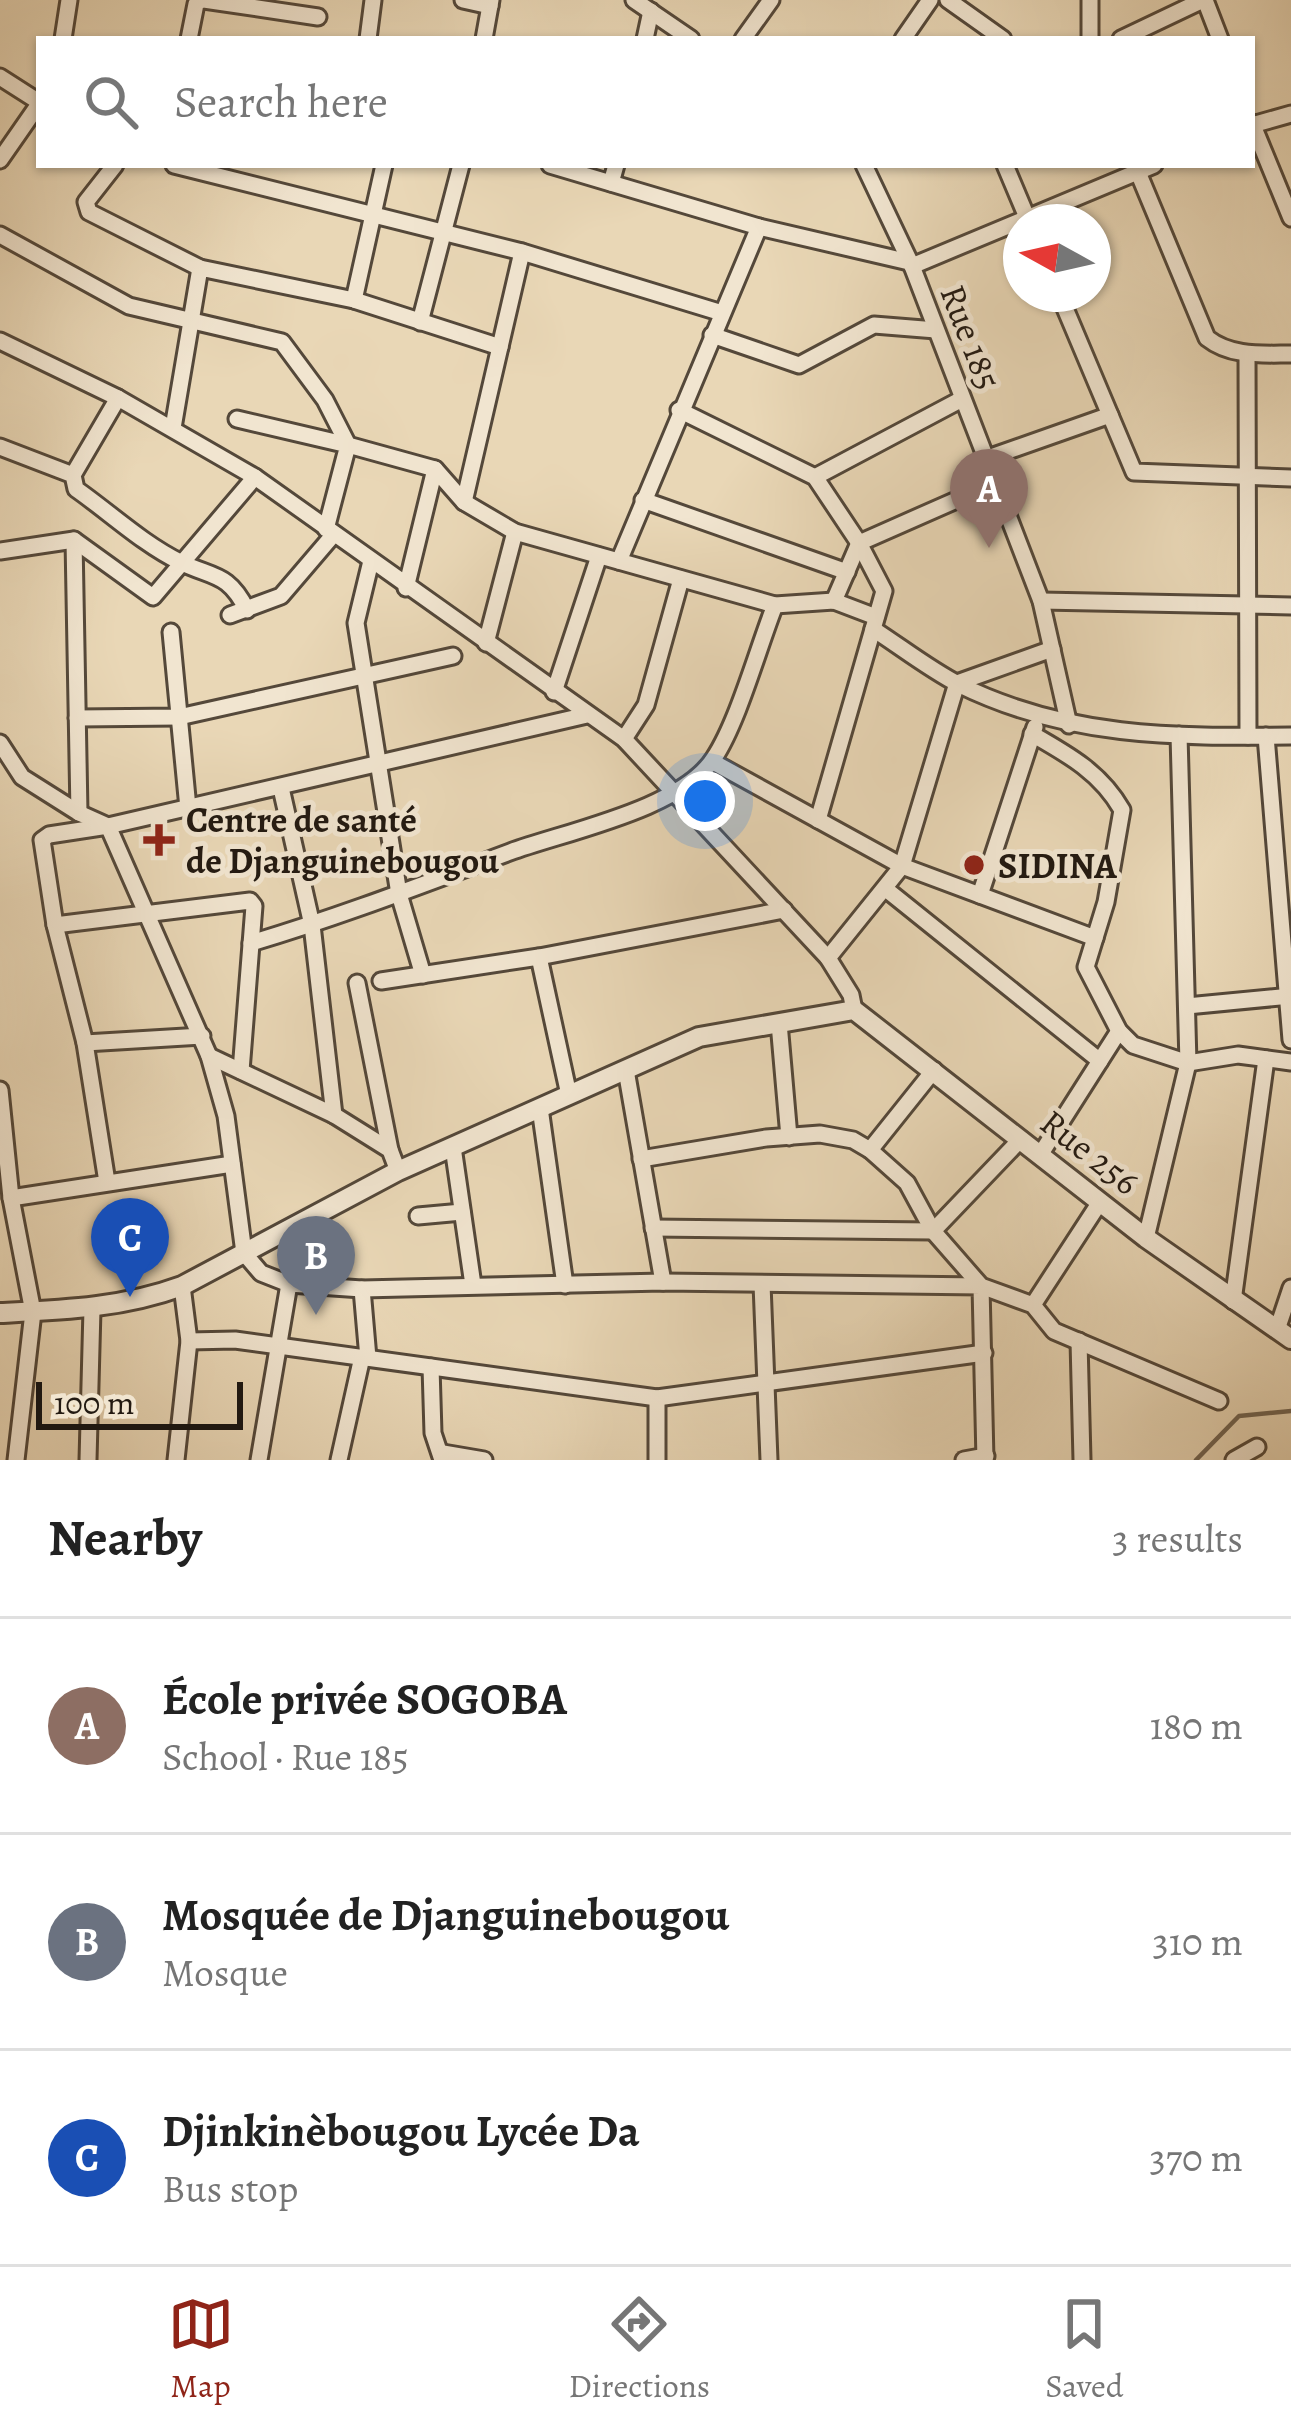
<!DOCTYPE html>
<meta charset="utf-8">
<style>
:root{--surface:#fff;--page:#f2f2f2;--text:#222;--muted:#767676;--line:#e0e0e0;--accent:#8f2418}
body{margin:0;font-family:Alegreya,serif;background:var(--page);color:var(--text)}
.compass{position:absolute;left:1003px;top:204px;width:108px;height:108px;border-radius:50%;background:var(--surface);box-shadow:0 3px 9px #0004;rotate:278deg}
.scale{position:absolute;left:36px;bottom:30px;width:207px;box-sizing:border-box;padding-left:12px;border:6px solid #221911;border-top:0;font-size:33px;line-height:42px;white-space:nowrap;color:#221911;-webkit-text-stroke:9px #f1e5d0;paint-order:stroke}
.you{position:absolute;left:705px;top:801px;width:42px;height:42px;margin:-30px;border:9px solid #fff;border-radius:50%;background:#1a73e8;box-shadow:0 0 0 18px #1a73e833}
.badge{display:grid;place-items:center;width:78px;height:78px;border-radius:50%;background:var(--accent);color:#fff;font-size:39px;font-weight:700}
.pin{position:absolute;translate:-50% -99px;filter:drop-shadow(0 3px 6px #0008)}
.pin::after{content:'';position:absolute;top:63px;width:42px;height:36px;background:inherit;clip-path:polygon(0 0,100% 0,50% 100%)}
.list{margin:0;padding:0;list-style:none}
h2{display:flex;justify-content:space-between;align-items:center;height:156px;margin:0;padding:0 48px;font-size:51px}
h2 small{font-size:39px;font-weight:400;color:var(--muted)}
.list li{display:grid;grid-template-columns:78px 1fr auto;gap:36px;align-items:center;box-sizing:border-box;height:216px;padding:0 48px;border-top:3px solid var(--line)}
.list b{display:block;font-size:45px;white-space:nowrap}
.list p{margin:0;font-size:39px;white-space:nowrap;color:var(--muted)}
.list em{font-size:39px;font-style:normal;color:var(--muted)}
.icon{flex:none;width:66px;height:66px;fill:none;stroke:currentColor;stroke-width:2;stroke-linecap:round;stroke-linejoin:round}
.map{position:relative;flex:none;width:1291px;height:1460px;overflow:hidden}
.search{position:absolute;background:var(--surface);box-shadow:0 3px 9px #0004;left:36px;right:36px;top:36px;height:132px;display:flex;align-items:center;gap:30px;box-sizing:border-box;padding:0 42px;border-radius:0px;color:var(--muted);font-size:45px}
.sheet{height:804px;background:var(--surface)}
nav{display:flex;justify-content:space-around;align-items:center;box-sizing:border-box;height:168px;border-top:3px solid var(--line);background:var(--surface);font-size:33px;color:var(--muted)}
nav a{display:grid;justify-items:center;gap:6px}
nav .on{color:var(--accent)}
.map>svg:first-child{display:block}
</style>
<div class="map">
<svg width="1291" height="1460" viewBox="0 0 1291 1460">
<rect width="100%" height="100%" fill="#e9d7b6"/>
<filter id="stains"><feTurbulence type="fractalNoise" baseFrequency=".00167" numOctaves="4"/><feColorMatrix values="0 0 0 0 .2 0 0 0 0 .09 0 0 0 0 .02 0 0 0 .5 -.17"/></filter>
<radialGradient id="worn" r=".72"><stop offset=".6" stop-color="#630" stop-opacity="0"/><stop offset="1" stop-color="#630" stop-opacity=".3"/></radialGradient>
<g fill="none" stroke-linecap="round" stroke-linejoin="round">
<polyline stroke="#716452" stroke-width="4.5" points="1196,1460 1239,1416 1291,1411"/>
<defs>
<g id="minor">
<polyline points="204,0 318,17"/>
<polyline points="463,0 490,6"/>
<polyline points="634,0 691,39"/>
<polyline points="948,0 1003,39"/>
<polyline points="1090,0 1090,39"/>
<polyline points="1205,0 1220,39"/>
<polyline points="63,39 69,0"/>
<polyline points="189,39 196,4 201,0"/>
<polyline points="368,39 373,0"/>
<polyline points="484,39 491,0"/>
<polyline points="645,39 651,11"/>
<polyline points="743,39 771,0"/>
<polyline points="903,39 930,0"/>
<polyline points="1121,39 1203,0"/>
<polyline points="0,77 39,102"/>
<polyline points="1252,123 1291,218"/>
<polyline points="1252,125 1291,114"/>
<polyline points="0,160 39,104"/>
<polyline points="115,165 86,202 89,212 200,268"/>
<polyline points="174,165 522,252 722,313"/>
<polyline points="550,165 759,227 909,262"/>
<polyline points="864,165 912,266 1041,601 1069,725"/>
<polyline points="1005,165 1029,222"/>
<path d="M1135,165L1207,338C1231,357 1262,354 1291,354"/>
<polyline points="611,183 616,165"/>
<polyline points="0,235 129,306 282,342 325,400 348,445 435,469 464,502 515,532 775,605 834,601 876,617"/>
<polyline points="912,266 1154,165"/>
<polyline points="1059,294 1134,472 1291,478"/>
<polyline points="354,300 384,165"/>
<polyline points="420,322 461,165"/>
<polyline points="712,335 799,365 874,325 936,330"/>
<polyline points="0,341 118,398 255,477 624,739 828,958 851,995 854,1010"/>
<polyline points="1247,355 1248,736"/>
<polyline points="679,410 815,477 859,543 884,591 818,820"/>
<polyline points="237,419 348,445 326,529"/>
<polyline points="173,428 200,268 354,300 500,347"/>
<path d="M0,447L73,475L76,489C109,512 143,544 180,562C213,578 228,572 247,610"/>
<polyline points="985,459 1110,415"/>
<polyline points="73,475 118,398"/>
<polyline points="815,477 962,399"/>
<polyline points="643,500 847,572"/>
<polyline points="464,502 522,252"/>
<polyline points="74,540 79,813"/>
<polyline points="0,551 74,540 153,597 255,477"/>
<polyline points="371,561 356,623 399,894 423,975"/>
<polyline points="619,561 759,227"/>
<polyline points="406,588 435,469"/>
<polyline points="834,601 859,543 995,483"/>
<polyline points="1041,601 1291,606"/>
<polyline points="230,615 281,596 334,534"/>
<path d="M873,629C901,647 929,669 958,684C1067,738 1173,737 1291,736"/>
<polyline points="171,632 188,808"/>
<polyline points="486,643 515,532"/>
<polyline points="957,683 1052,649"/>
<polyline points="554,692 599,556"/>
<polyline points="77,718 179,717 453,656"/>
<path d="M1032,734C1069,755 1101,773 1122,810L1106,902L1086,967L1119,1031L1133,1045L1188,1063L1238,1055L1291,1062"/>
<polyline points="1266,736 1291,1040"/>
<polyline points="624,739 646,705 681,579"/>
<polyline points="0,743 22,777 79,813 108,826 209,1056 226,1116 244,1253 261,1273 289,1284 362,1289 663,1282 981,1286 985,1460"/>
<polyline points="713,762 902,866 1095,938"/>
<polyline points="281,788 312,925 334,1115"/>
<polyline points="887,890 1100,1061"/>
<polyline points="980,895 1035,727"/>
<polyline points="55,925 250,901 254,906 241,1071"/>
<path d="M251,943C339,917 424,884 510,852C564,832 682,809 714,758C738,722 758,648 775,605"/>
<polyline points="539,957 569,1095"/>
<polyline points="828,958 902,866 957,683"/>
<polyline points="381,981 539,957 784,910"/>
<polyline points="357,983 390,1150"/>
<polyline points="1187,1006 1291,996"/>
<polyline points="779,1023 789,1137"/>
<polyline points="85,1043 202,1036"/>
<polyline points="209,1056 334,1115 390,1150 398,1171"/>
<polyline points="626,1070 663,1282"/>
<polyline points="0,1090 11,1198 33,1312 16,1460"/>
<polyline points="540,1108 565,1285"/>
<polyline points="453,1147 473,1285"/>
<polyline points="870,1150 934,1070"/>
<polyline points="1040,1155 1119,1031"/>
<polyline points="641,1159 766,1138 820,1134 853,1140 870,1150 907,1183 933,1231 981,1286 1033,1305 1054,1331 1219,1401"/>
<polyline points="107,1182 85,1043 55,925 42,840 49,835 108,826 587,715"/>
<polyline points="11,1198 232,1164"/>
<polyline points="418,1216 462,1212"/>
<polyline points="653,1228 933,1231 1021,1139"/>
<polyline points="1146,1238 1188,1063 1179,735"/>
<polyline points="762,1284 769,1460"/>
<polyline points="362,1289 368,1358"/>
<polyline points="1233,1301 1266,1059"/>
<polyline points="1033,1305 1100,1202"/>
<polyline points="1277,1330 1291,1288"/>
<polyline points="189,1341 235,1340 657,1398 984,1353"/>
<polyline points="1079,1341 1082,1460"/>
<polyline points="431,1367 433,1433 442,1460"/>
<polyline points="443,1453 484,1460"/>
<polyline points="88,1460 92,1309"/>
<polyline points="176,1460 189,1341 182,1286"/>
<polyline points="259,1460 289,1284"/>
<polyline points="339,1460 362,1357"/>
<polyline points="657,1460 657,1398"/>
<polyline points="964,1460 986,1456"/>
<polyline points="1234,1460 1257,1447"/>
</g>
<path id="tertiary" d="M0,1313C63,1310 122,1308 182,1286L398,1171L699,1037L854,1010L1146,1238L1291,1339"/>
</defs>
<use href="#minor" stroke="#54483a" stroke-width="21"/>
<use href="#tertiary" stroke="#54483a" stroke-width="24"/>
<use href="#minor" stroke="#f1e5d0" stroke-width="15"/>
<use href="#tertiary" stroke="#f1e5d0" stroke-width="18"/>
</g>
<g fill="#8f2418" stroke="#f1e5d0" stroke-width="4.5">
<path d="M153 822h12v12h12v12h-12v12h-12v-12h-12v-12h12z"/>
<circle cx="974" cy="865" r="12"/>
</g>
<g text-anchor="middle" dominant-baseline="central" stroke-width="10" stroke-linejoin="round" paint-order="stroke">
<g font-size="36" fill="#221911" stroke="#f1e5d0">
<text transform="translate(971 337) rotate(69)">Rue 185</text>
<text transform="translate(1090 1152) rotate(38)">Rue 256</text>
</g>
<g font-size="36" font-weight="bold" fill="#221911" stroke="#f1e5d0" text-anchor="start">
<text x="186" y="819">Centre de santé<tspan x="186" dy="41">de Djanguinebougou</tspan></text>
<text x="998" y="865">SIDINA</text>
</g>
</g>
<rect width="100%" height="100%" filter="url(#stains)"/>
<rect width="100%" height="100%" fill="url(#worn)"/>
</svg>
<svg class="compass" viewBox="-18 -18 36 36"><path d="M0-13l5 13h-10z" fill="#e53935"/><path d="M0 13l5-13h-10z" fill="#767676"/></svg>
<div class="scale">100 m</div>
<div class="you"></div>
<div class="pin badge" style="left:989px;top:548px;background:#8d6e63">A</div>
<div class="pin badge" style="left:316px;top:1315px;background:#6b7280">B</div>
<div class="pin badge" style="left:130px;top:1297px;background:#1a4fb4">C</div>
<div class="search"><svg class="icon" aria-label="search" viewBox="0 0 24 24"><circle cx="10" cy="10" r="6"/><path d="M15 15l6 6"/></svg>Search here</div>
</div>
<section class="sheet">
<h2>Nearby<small>3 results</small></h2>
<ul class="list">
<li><span class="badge" style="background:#8d6e63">A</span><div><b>École privée SOGOBA</b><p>School · Rue 185</p></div><em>180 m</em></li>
<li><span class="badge" style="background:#6b7280">B</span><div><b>Mosquée de Djanguinebougou</b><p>Mosque</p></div><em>310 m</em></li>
<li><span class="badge" style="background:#1a4fb4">C</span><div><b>Djinkinèbougou Lycée Da</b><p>Bus stop</p></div><em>370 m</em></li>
</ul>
</section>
<nav>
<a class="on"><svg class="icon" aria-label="map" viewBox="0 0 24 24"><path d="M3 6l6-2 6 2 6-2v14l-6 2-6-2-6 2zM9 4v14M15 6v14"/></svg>Map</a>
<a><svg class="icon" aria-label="directions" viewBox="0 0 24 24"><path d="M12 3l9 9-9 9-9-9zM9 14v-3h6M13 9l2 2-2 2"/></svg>Directions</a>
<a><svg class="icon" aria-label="saved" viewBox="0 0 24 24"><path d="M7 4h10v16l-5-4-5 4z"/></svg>Saved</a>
</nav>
